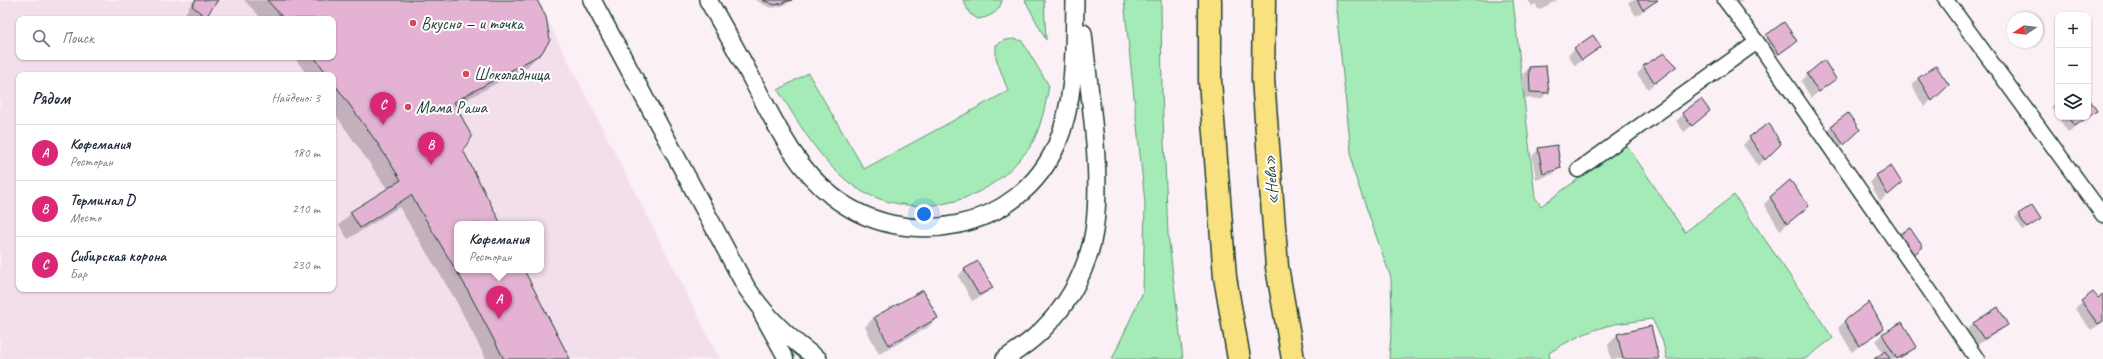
<!DOCTYPE html>
<html lang="ru">
<meta charset="utf-8">
<style>
:root{--surface:#fff;--page:#f2f2f3;--text:#1f2937;--muted:#747a83;--line:#e0e1e3;--accent:#db2777}
body{margin:0;font-family:Caveat,sans-serif;background:var(--page);color:var(--text)}
.controls{position:absolute;right:12px;top:12px;display:grid;overflow:hidden;border-radius:8px;box-shadow:0 1px 3px #0004}
.controls button{width:36px;height:36px;display:grid;place-items:center;padding:0;border:0;border-bottom:1px solid var(--line);background:var(--surface);color:var(--text);font:20px sans-serif}
.compass{position:absolute;left:2007px;top:12px;width:36px;height:36px;border-radius:50%;background:var(--surface);box-shadow:0 1px 3px #0004;rotate:257deg}
.you{position:absolute;left:924px;top:214px;width:14px;height:14px;margin:-10px;border:3px solid #fff;border-radius:50%;background:#1a73e8;box-shadow:0 0 0 6px #1a73e833}
.badge{display:grid;place-items:center;width:26px;height:26px;border-radius:50%;background:var(--accent);color:#fff;font-size:13px;font-weight:700}
.pin{position:absolute;translate:-50% -33px;filter:drop-shadow(0 1px 2px #0008)}
.pin::after{content:'';position:absolute;top:21px;width:14px;height:12px;background:inherit;clip-path:polygon(0 0,100% 0,50% 100%)}
.popup{position:absolute;left:454px;top:221px;width:90px;height:52px;box-sizing:border-box;display:grid;place-content:center;border-radius:8px;background:var(--surface);filter:drop-shadow(0 1px 3px #0005);font-size:13px;white-space:nowrap;color:var(--muted)}
.popup b{font-size:15px;color:var(--text)}
.popup::after{content:'';position:absolute;left:50%;top:100%;margin-left:-8px;border:8px solid transparent;border-top-color:var(--surface)}
.list{margin:0;padding:0;list-style:none}
h2{display:flex;justify-content:space-between;align-items:center;height:52px;margin:0;padding:0 16px;font-size:17px}
h2 small{font-size:13px;font-weight:400;color:var(--muted)}
.list li{display:grid;grid-template-columns:26px 1fr auto;gap:12px;align-items:center;box-sizing:border-box;height:56px;padding:0 16px;border-top:1px solid var(--line)}
.list b{display:block;font-size:15px;white-space:nowrap}
.list p{margin:0;font-size:13px;white-space:nowrap;color:var(--muted)}
.list em{font-size:13px;font-style:normal;color:var(--muted)}
.icon{flex:none;width:22px;height:22px;fill:none;stroke:currentColor;stroke-width:2;stroke-linecap:round;stroke-linejoin:round}
.map{position:relative;flex:none;width:2103px;height:359px;overflow:hidden}
.search{position:absolute;background:var(--surface);box-shadow:0 1px 3px #0004;left:16px;top:16px;width:320px;height:44px;display:flex;align-items:center;gap:10px;box-sizing:border-box;padding:0 14px;border-radius:8px;color:var(--muted);font-size:15px}
.panel{position:absolute;background:var(--surface);box-shadow:0 1px 3px #0004;left:16px;top:72px;width:320px;height:220px;border-radius:8px}
.map>svg:first-child{display:block}
</style>
<div class="map">
<svg width="2103" height="359" viewBox="0 0 2103 359">
<rect width="100%" height="100%" fill="#faf0f6"/>
<filter id="ink" filterUnits="userSpaceOnUse"><feTurbulence type="fractalNoise" baseFrequency=".025" numOctaves="2"/><feDisplacementMap in="SourceGraphic" scale="8" xChannelSelector="R" yChannelSelector="G"/><feConvolveMatrix kernelMatrix="1 2 1 2 8 2 1 2 1" color-interpolation-filters="sRGB"/></filter>
<g filter="url(#ink)">
<path fill="#f3deec" fill-rule="evenodd" d="M0,0H537L720,359H0ZM19,19H333V57H19ZM19,75H333V289H19ZM457,224H541V270H457Z"/>
<g fill="#a5ebb7" stroke="#629476">
<path d="M963,0H1002C1000,12 990,17 978,19L970,14Z"/>
<polygon points="1025,0 1044,0 1046,40"/>
<polygon points="1124,0 1161,0 1162,93 1168,234 1183,359 1112,359 1143,292 1145,203"/>
<path d="M1335,0H1513L1535,197L1541,206L1626,144L1685,232L1734,195L1833,338L1805,359H1667L1662,339L1652,319C1640,321 1627,322 1615,324C1592,329 1569,340 1549,353L1550,359H1389L1392,324L1391,278L1353,170Z"/>
<path d="M1015,39L1022,41L1049,86C1045,107 1041,128 1030,147C1027,152 1022,156 1018,161C985,200 929,216 880,199C875,197 868,195 863,192C824,169 802,128 778,90L808,73L864,169L1008,91L996,58V45L1005,40Z"/>
</g>
<g fill="#0003">
<polygon points="194,0 217,0 202,19 181,19"/>
<polygon points="244,0 536,0 540,53 528,66 455,106 462,150 499,224 457,224 457,270 523,270 569,359 486,359 455,299 399,207 348,239 339,225 351,213 388,190 333,111 333,75 307,75 294,57 333,57 333,19 262,19"/>
<polygon points="755,0 793,0 782,6 771,8"/>
<polygon points="1528,0 1558,0 1538,10 1536,4 1532,6"/>
<polygon points="1631,0 1657,0 1636,16 1628,3"/>
<polygon points="1733,0 1743,0 1736,5"/>
<polygon points="1784,24 1796,41 1772,60 1760,43"/>
<polygon points="1600,46 1575,66 1568,55 1575,49"/>
<polygon points="1676,66 1648,89 1637,74 1644,67"/>
<polygon points="1529,68 1548,92 1541,99 1524,98 1523,74"/>
<polygon points="1808,74 1834,79 1811,98 1801,81"/>
<polygon points="1918,78 1947,85 1924,107 1912,85"/>
<polygon points="2088,99 2096,111 2089,117 2068,132 2051,107 2058,100 2058,117 2088,117"/>
<polygon points="1700,100 1709,111 1684,132 1676,121"/>
<polygon points="1847,114 1858,130 1837,151 1824,133"/>
<polygon points="1750,138 1780,144 1758,166 1743,145"/>
<polygon points="1539,149 1560,168 1553,174 1536,180 1532,156"/>
<polygon points="1891,167 1894,189 1880,201 1870,183 1876,176"/>
<polygon points="1770,198 1801,212 1780,230 1764,204"/>
<polygon points="2018,215 2036,222 2023,230 2015,218"/>
<polygon points="965,269 992,287 985,294 972,301 958,276"/>
<polygon points="2093,294 2097,300 2103,296 2103,322 2091,330 2075,309"/>
<polygon points="874,317 937,318 927,328 879,354 865,327"/>
<polygon points="1845,321 1882,328 1852,352 1838,328"/>
<polygon points="1974,323 2007,324 2000,331 1977,345 1967,330"/>
<polygon points="1883,334 1916,347 1900,359 1876,359 1883,354 1876,341"/>
<polygon points="1617,335 1658,359 1611,359 1608,345"/>
</g>
<g fill="#e4b3d4" stroke="#1f3d34">
<polygon points="196,0 218,0 206,17 192,6"/>
<polygon points="267,0 537,0 546,17 550,40 541,54 454,102 472,137 463,150 501,224 457,224 457,270 524,270 570,359 504,359 466,287 411,195 360,228 350,212 401,180 378,144 333,82 333,75 328,75 314,57 333,57 333,19 284,19"/>
<polygon points="762,0 792,0 775,5"/>
<polygon points="1637,0 1658,0 1643,10"/>
<polygon points="1784,22 1797,41 1779,54 1766,35"/>
<polygon points="1593,35 1601,47 1582,60 1574,48"/>
<polygon points="1664,53 1677,66 1655,83 1643,66"/>
<polygon points="1824,60 1836,79 1818,92 1807,74"/>
<polygon points="1546,66 1549,93 1530,92 1529,67"/>
<polygon points="1936,66 1949,85 1932,101 1918,78"/>
<polygon points="2088,97 2097,111 2088,117"/>
<polygon points="1701,99 1710,111 1692,126 1682,113"/>
<polygon points="1848,113 1860,130 1844,145 1831,126"/>
<polygon points="2069,117 2088,117 2075,126"/>
<polygon points="1769,123 1781,144 1765,160 1749,137"/>
<polygon points="1557,145 1561,168 1543,174 1538,148"/>
<polygon points="1891,166 1902,183 1888,195 1876,175"/>
<polygon points="1790,180 1809,206 1787,224 1770,197"/>
<polygon points="2032,205 2041,219 2027,228 2018,214"/>
<polygon points="1910,228 1923,247 1911,257 1897,236"/>
<polygon points="978,261 993,288 979,295 964,269"/>
<polygon points="923,290 938,318 889,345 874,317"/>
<polygon points="2093,292 2098,298 2103,294 2103,321 2098,324 2081,301"/>
<polygon points="1869,302 1884,329 1859,346 1844,321"/>
<polygon points="1998,307 2008,325 1984,339 1973,323"/>
<polygon points="1902,322 1917,347 1897,359 1882,334"/>
<polygon points="1651,326 1659,359 1623,359 1617,334"/>
<polygon points="1885,351 1890,359 1874,359"/>
</g>
<g fill="none" stroke-linecap="round" stroke-linejoin="round">
<defs>
<g id="minor">
<polyline points="1725,0 1757,42 1977,359"/>
<polyline points="1946,0 2103,215"/>
<polyline points="1578,170 1757,42"/>
<polyline points="761,314 786,359"/>
</g>
<g id="tertiary">
<path d="M592,0L746,287C766,317 789,339 818,359"/>
<path d="M708,0C724,28 740,56 755,85C776,125 796,168 832,196C904,253 1019,232 1057,144C1076,98 1074,49 1075,0"/>
<path d="M1005,359C1019,349 1034,340 1045,327C1068,304 1084,274 1092,242C1105,183 1089,94 1083,33"/>
</g>
<g id="motorway">
<polyline points="1210,0 1210,81 1225,277 1239,359"/>
<polyline points="1264,0 1263,79 1277,267 1293,359"/>
</g>
</defs>
<use href="#minor" stroke="#1f3d34" stroke-width="17"/>
<use href="#tertiary" stroke="#1f3d34" stroke-width="20"/>
<use href="#motorway" stroke="#1f3d34" stroke-width="25"/>
<use href="#minor" stroke="#fff" stroke-width="14"/>
<use href="#tertiary" stroke="#fff" stroke-width="17"/>
<use href="#motorway" stroke="#fae180" stroke-width="22"/>
</g>
</g>
<g fill="#d1495b" stroke="#fff" stroke-width="1.5">
<circle cx="413" cy="23" r="4"/>
<circle cx="466" cy="74" r="4"/>
<circle cx="408" cy="107" r="4"/>
</g>
<g text-anchor="middle" dominant-baseline="central" stroke-width="4" stroke-linejoin="round" paint-order="stroke">
<g font-size="17" fill="#1f3d34" stroke="#fff" text-anchor="start">
<text x="421" y="23">Вкусно — и точка</text>
<text x="474" y="74">Шоколадница</text>
<text x="416" y="107">Мама Раша</text>
</g>
<g font-size="17" fill="#1f3d34" stroke="#fff">
<text transform="translate(1271 180) rotate(-94)">«Нева»</text>
</g>
</g>
</svg>
<div class="controls">
<button>+</button>
<button>−</button>
<button><svg class="icon" aria-label="layers" viewBox="0 0 24 24"><path d="M12 4l9 5-9 5-9-5zM3 14l9 5 9-5"/></svg></button>
</div>
<svg class="compass" viewBox="-18 -18 36 36"><path d="M0-13l5 13h-10z" fill="#e53935"/><path d="M0 13l5-13h-10z" fill="#747a83"/></svg>
<div class="you"></div>
<div class="pin badge" style="left:499px;top:319px">A</div>
<div class="popup"><b>Кофемания</b>Ресторан</div>
<div class="pin badge" style="left:431px;top:165px">B</div>
<div class="pin badge" style="left:383px;top:125px">C</div>
<div class="search"><svg class="icon" aria-label="search" viewBox="0 0 24 24"><circle cx="10" cy="10" r="6"/><path d="M15 15l6 6"/></svg>Поиск</div>
<section class="panel">
<h2>Рядом<small>Найдено: 3</small></h2>
<ul class="list">
<li><span class="badge">A</span><div><b>Кофемания</b><p>Ресторан</p></div><em>180 m</em></li>
<li><span class="badge">B</span><div><b>Терминал D</b><p>Место</p></div><em>210 m</em></li>
<li><span class="badge">C</span><div><b>Сибирская корона</b><p>Бар</p></div><em>230 m</em></li>
</ul>
</section>
</div>
